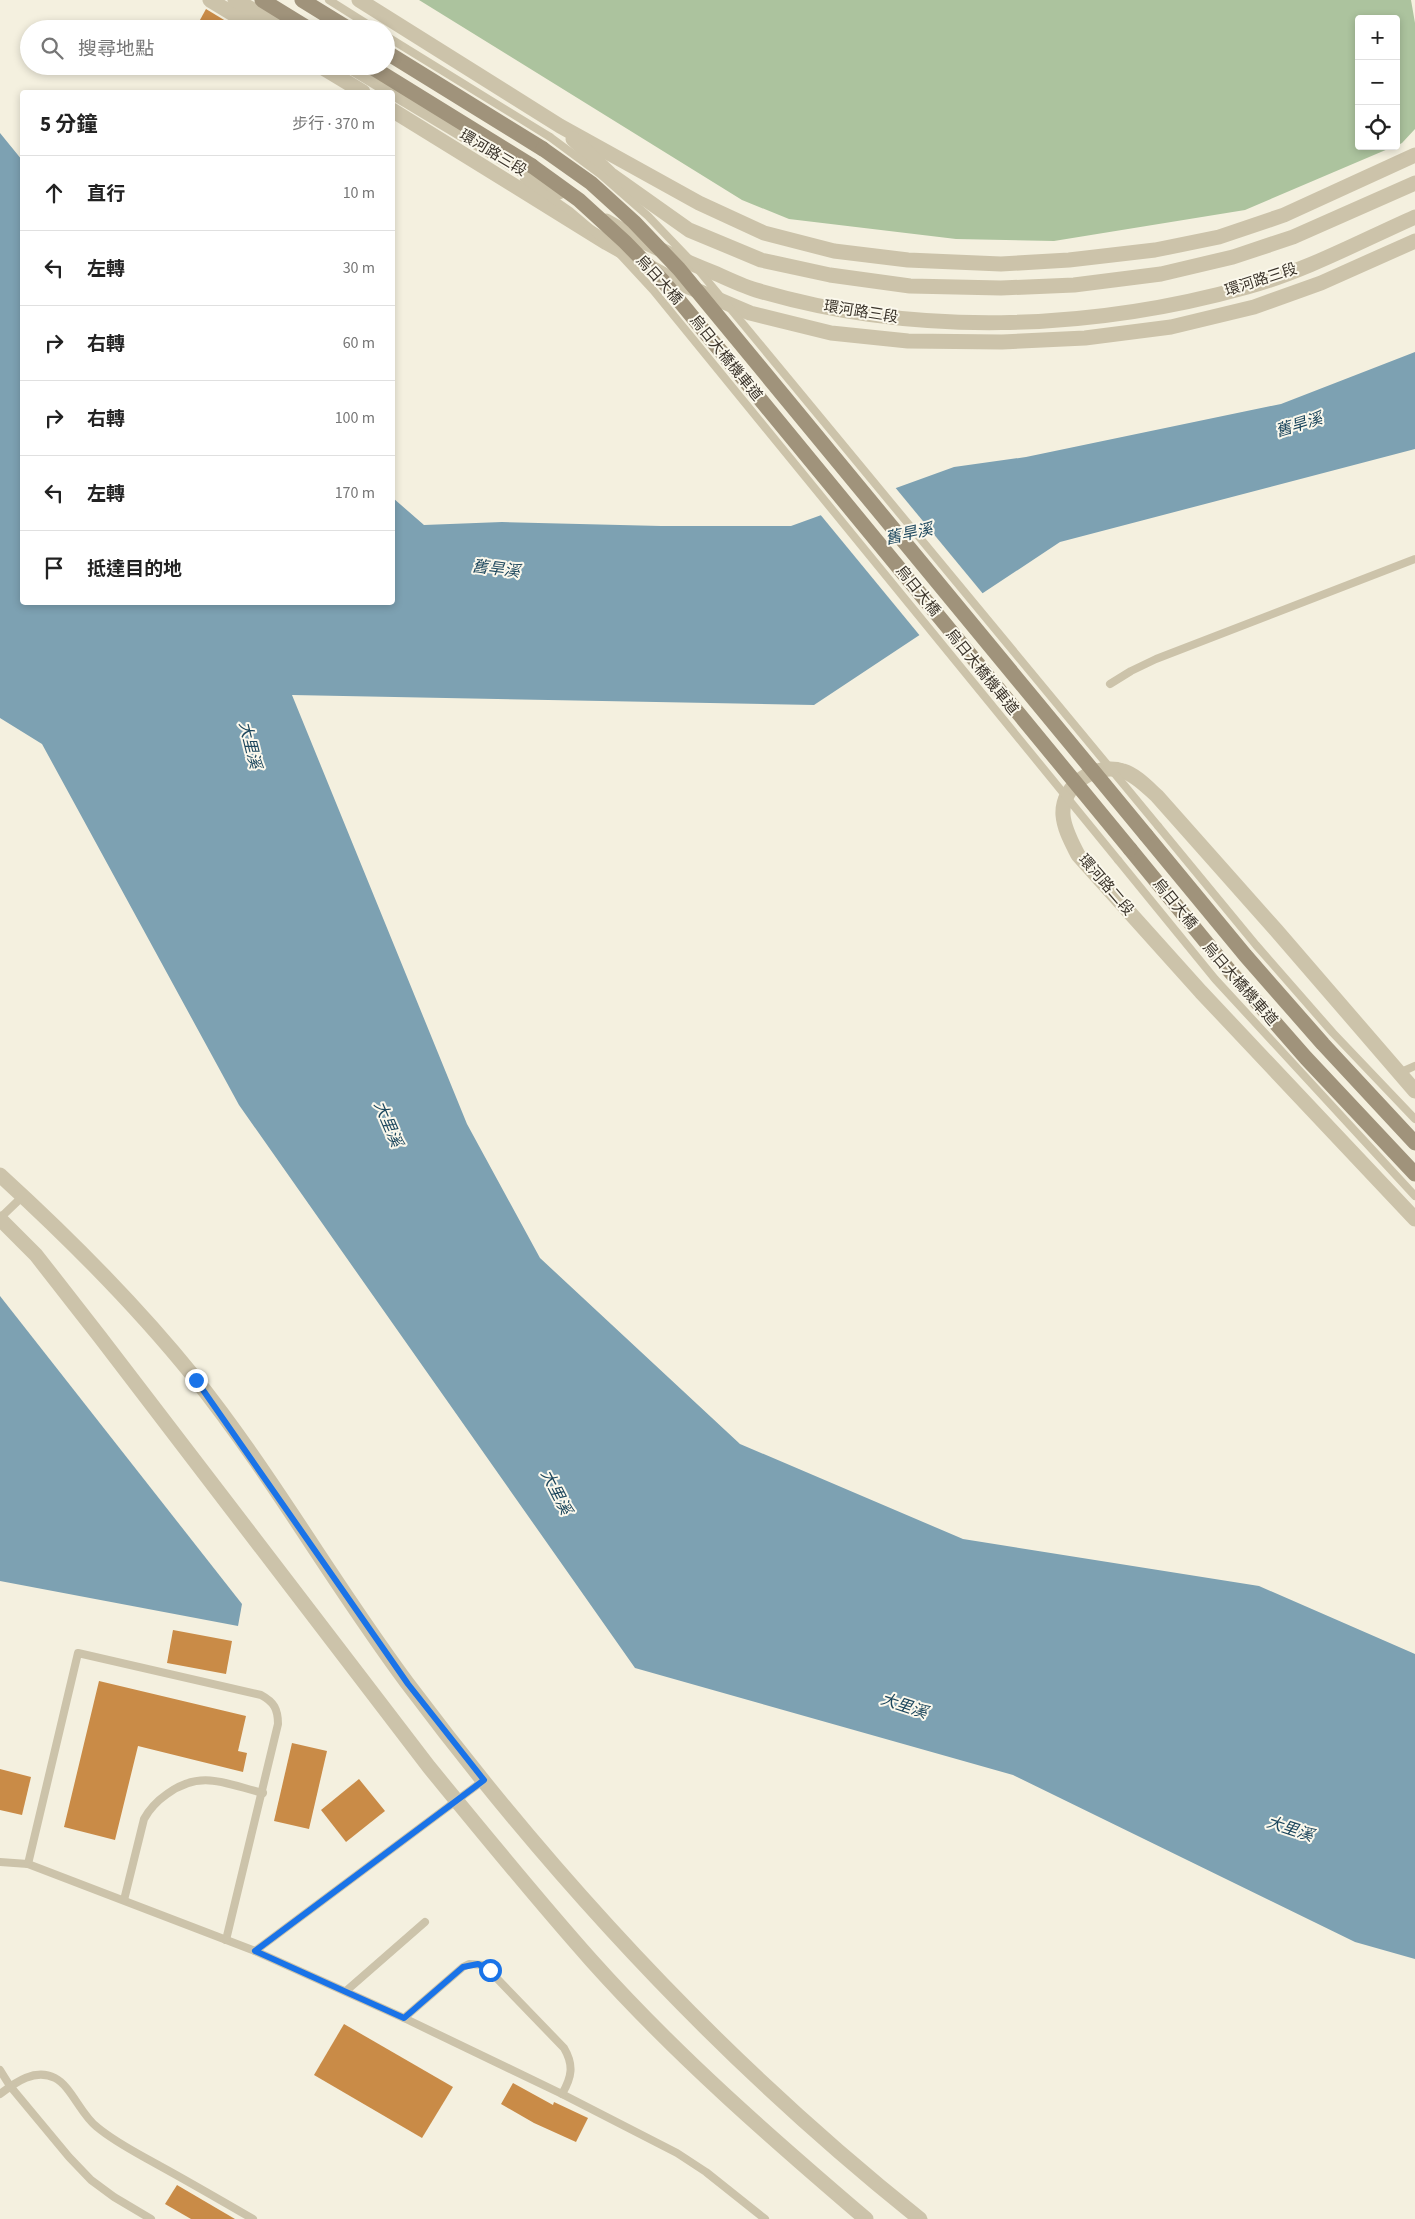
<!DOCTYPE html>
<html lang="zh-TW">
<meta charset="utf-8">
<style>
:root{--surface:#fff;--page:#f2f2f2;--text:#222;--muted:#767676;--line:#e0e0e0}
body{margin:0;font-family:"Source Sans 3","Noto Sans TC",sans-serif;background:var(--page);color:var(--text)}
.controls{position:absolute;right:15px;top:15px;display:grid;overflow:hidden;border-radius:5px;box-shadow:0 2px 8px #0003}
.controls button{width:45px;height:45px;display:grid;place-items:center;padding:0;border:0;border-bottom:1px solid var(--line);background:var(--surface);color:var(--text);font:25px sans-serif}
.stop{position:absolute;width:15px;height:15px;margin:-11px;border:4px solid #1a73e8;border-radius:50%;background:#fff}
.stop.end{background:#1a73e8;border-color:#fff;box-shadow:0 1px 5px #0008}
.list{margin:0;padding:0;list-style:none}
h2{display:flex;justify-content:space-between;align-items:center;height:65px;margin:0;padding:0 20px;font-size:21px}
h2 small{font-size:16px;font-weight:400;color:var(--muted)}
.list li{display:grid;grid-template-columns:32px 1fr auto;gap:15px;align-items:center;box-sizing:border-box;height:75px;padding:0 20px;border-top:1px solid var(--line)}
.list b{display:block;font-size:19px;white-space:nowrap}
.list em{font-size:16px;font-style:normal;color:var(--muted)}
.icon{flex:none;width:28px;height:28px;fill:none;stroke:currentColor;stroke-width:2;stroke-linecap:round;stroke-linejoin:round}
.map{position:relative;flex:none;width:1415px;height:2219px;overflow:hidden}
.search{position:absolute;background:var(--surface);box-shadow:0 2px 8px #0003;left:20px;top:20px;width:375px;height:55px;display:flex;align-items:center;gap:12px;box-sizing:border-box;padding:0 18px;border-radius:28px;color:var(--muted);font-size:19px}
.panel{position:absolute;background:var(--surface);box-shadow:0 2px 8px #0003;left:20px;top:90px;width:375px;height:515px;border-radius:5px}
.map>svg:first-child{display:block}
</style>
<div class="map">
<svg width="1415" height="2219" viewBox="0 0 1415 2219">
<rect width="100%" height="100%" fill="#f4f0df"/>
<polygon fill="#acc39e" points="419,0 1411,0 1415,23 1415,129 1402,143 1396,146 1396,19 1359,19 1359,146 1395,146 1245,210 1054,241 956,239 789,219 742,200"/>
<g fill="#7da1b2">
<polygon points="0,133 22,160 22,602 392,602 393,498 424,525 502,522 661,526 791,526 954,467 1026,457 1281,404 1415,352 1415,449 1060,542 814,705 292,695 467,1124 540,1258 740,1444 963,1539 1259,1586 1415,1654 1415,1959 1355,1942 1013,1775 635,1668 239,1105 42,744 0,718"/>
<polygon points="0,1296 242,1604 238,1626 0,1581"/>
</g>
<polygon fill="#f4f0df" points="894,486 984,595 921,637 819,513"/>
<g fill="#c98b47">
<polygon points="206,9 239,29 195,29"/>
<polygon points="173,1630 232,1641 226,1674 167,1663"/>
<polygon points="99,1681 246,1716 238,1751 247,1753 243,1772 138,1746 115,1840 64,1827"/>
<polygon points="292,1743 327,1751 309,1829 274,1821"/>
<polygon points="0,1769 31,1777 22,1815 0,1810"/>
<polygon points="359,1779 385,1811 346,1842 321,1810"/>
<polygon points="344,2024 453,2087 422,2138 314,2075"/>
<polygon points="513,2083 553,2105 554,2102 588,2118 576,2142 534,2123 501,2104"/>
<polygon points="177,2185 235,2219 191,2219 165,2204"/>
</g>
<g fill="none" stroke-linecap="round" stroke-linejoin="round">
<g stroke="#ccc3aa" stroke-width="8">
<polyline points="329,0 375,29"/>
<polyline points="386,36 550,137"/>
<polyline points="1110,684 1131,671 1156,659 1415,559"/>
<polyline points="1158,826 1256,945 1333,1033 1415,1119"/>
<polyline points="1118,860 1215,979 1415,1196"/>
<polyline points="1399,1073 1415,1066"/>
<polyline points="0,1218 23,1196"/>
<polyline points="484,1780 255,1951 404,2018 562,2094 677,2153 706,2172 765,2219"/>
<polyline points="0,1862 28,1864 255,1951"/>
<path d="M28,1864L78,1653L261,1695C274,1702 278,1709 278,1724L226,1940"/>
<path d="M124,1900L144,1819C150,1808 157,1801 167,1794C201,1769 226,1784 263,1793"/>
<polyline points="346,1991 425,1922"/>
<path d="M404,2018L463,1967L469,1964L484,1965L564,2048C574,2065 572,2077 562,2094"/>
<polyline points="0,2070 10,2086 69,2157 91,2180 114,2197 151,2219"/>
<path d="M0,2094C16,2082 35,2068 55,2078C71,2086 81,2115 97,2127C116,2143 139,2154 160,2166C191,2183 222,2201 253,2219"/>
</g>
<g stroke="#ccc3aa" stroke-width="15">
<polyline points="210,0 258,29"/>
<polyline points="235,0 288,29"/>
<polyline points="359,0 560,126 699,203 764,233 834,251 908,260 1001,264 1069,260 1155,250 1219,237 1284,215 1415,155"/>
<polyline points="320,66 363,92"/>
<polyline points="350,66 559,192"/>
<polyline points="392,110 607,243 677,282 750,313 831,333 908,341 1002,342 1085,338 1171,327 1254,307 1321,283 1415,241"/>
<polyline points="573,139 610,174 689,230 761,260 830,275 910,286 1001,288 1074,285 1161,274 1233,257 1293,237 1415,183"/>
<path d="M606,221C641,242 679,259 717,274C730,280 743,286 756,290C914,337 1089,331 1247,287C1303,272 1361,241 1415,217"/>
<path d="M1415,1091L1276,930L1157,796C1147,787 1136,775 1123,771C1096,762 1061,785 1063,815C1064,829 1072,843 1078,855L1201,992L1415,1219"/>
<path d="M0,1175C69,1238 136,1305 194,1377C273,1476 335,1587 411,1688C559,1885 728,2066 920,2219"/>
<path d="M0,1219L36,1255L100,1337L429,1767C482,1832 535,1897 591,1960C675,2054 770,2137 866,2219"/>
</g>
<g stroke="#a0937b" stroke-width="15">
<polyline points="262,0 309,29"/>
<polyline points="302,0 349,29"/>
<polyline points="386,52 543,149"/>
<polyline points="370,66 532,166"/>
<polyline points="1146,835 1245,955 1323,1044 1415,1143"/>
<polyline points="1130,849 1228,969 1306,1058 1415,1174"/>
</g>
<g stroke="#ccc3aa" stroke-width="8">
<polyline points="550,137 600,174 648,216 691,261 1158,826"/>
<polyline points="524,179 570,211 616,250 653,290 1118,860"/>
</g>
<g stroke="#a0937b" stroke-width="15">
<polyline points="543,149 591,183 634,222 679,269 1146,835"/>
<polyline points="532,166 579,200 625,242 663,281 1130,849"/>
</g>
</g>
<g fill="none" stroke-linecap="round" stroke-linejoin="round">
<polyline stroke="#1a73e8" stroke-width="6" points="196,1380 408,1684 484,1780 255,1951 404,2018 463,1967 478,1964 490,1970"/>
</g>
<g text-anchor="middle" dominant-baseline="central" stroke-width="4" stroke-linejoin="round" paint-order="stroke">
<g font-size="15" fill="#3a332a" stroke="#fbf8ec">
<text transform="translate(493 153) rotate(31)">環河路三段</text>
<text transform="translate(659 280) rotate(48)">烏日大橋</text>
<text transform="translate(1261 280) rotate(-18)">環河路三段</text>
<text transform="translate(861 312) rotate(9)">環河路三段</text>
<text transform="translate(726 358) rotate(51)">烏日大橋機車道</text>
<text transform="translate(918 591) rotate(51)">烏日大橋</text>
<text transform="translate(982 672) rotate(51)">烏日大橋機車道</text>
<text transform="translate(1106 885) rotate(49)">環河路二段</text>
<text transform="translate(1175 904) rotate(51)">烏日大橋</text>
<text transform="translate(1240 984) rotate(49)">烏日大橋機車道</text>
</g>
<g font-size="16" font-style="italic" fill="#1d475d" stroke="#fbf8ec">
<text transform="translate(1299 425) rotate(-17)">舊旱溪</text>
<text transform="translate(909 534) rotate(-12)">舊旱溪</text>
<text transform="translate(496 569) rotate(7)">舊旱溪</text>
<text transform="translate(250 745) rotate(76)">大里溪</text>
<text transform="translate(388 1124) rotate(67)">大里溪</text>
<text transform="translate(556 1492) rotate(63)">大里溪</text>
<text transform="translate(904 1706) rotate(18)">大里溪</text>
<text transform="translate(1290 1829) rotate(18)">大里溪</text>
</g>
</g>
</svg>
<div class="controls">
<button>+</button>
<button>−</button>
<button><svg class="icon" aria-label="locate" viewBox="0 0 24 24"><circle cx="12" cy="12" r="6"/><path d="M12 2v4M12 18v4M2 12h4M18 12h4"/></svg></button>
</div>
<div class="stop" style="left:490px;top:1970px"></div>
<div class="stop end" style="left:196px;top:1380px"></div>
<div class="search"><svg class="icon" aria-label="search" viewBox="0 0 24 24"><circle cx="10" cy="10" r="6"/><path d="M15 15l6 6"/></svg>搜尋地點</div>
<section class="panel">
<h2>5 分鐘<small>步行 · 370 m</small></h2>
<ul class="list">
<li><svg class="icon" aria-label="ahead" viewBox="0 0 24 24"><path d="M12 20V5M6 11l6-6 6 6"/></svg><div><b>直行</b></div><em>10 m</em></li>
<li><svg class="icon" aria-label="left" viewBox="0 0 24 24"><path d="M17 20v-9H6M10 6l-5 5 5 5"/></svg><div><b>左轉</b></div><em>30 m</em></li>
<li><svg class="icon" aria-label="right" viewBox="0 0 24 24"><path d="M7 20v-9h11M14 6l5 5-5 5"/></svg><div><b>右轉</b></div><em>60 m</em></li>
<li><svg class="icon" aria-label="right" viewBox="0 0 24 24"><path d="M7 20v-9h11M14 6l5 5-5 5"/></svg><div><b>右轉</b></div><em>100 m</em></li>
<li><svg class="icon" aria-label="left" viewBox="0 0 24 24"><path d="M17 20v-9H6M10 6l-5 5 5 5"/></svg><div><b>左轉</b></div><em>170 m</em></li>
<li><svg class="icon" aria-label="arrive" viewBox="0 0 24 24"><path d="M6 21V4h12l-3 4 3 4H6"/></svg><div><b>抵達目的地</b></div></li>
</ul>
</section>
</div>
